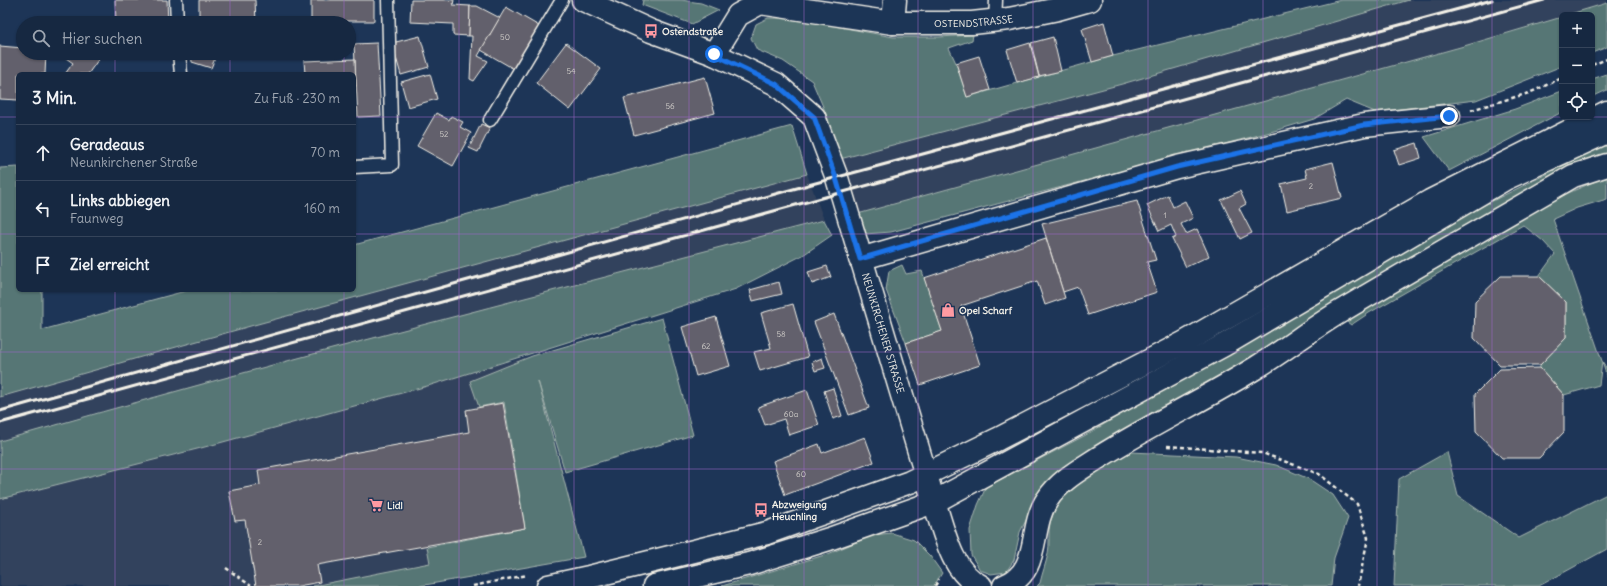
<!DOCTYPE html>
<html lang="de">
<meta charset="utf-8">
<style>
:root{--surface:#162841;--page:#1f3048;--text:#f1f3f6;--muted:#9ea6b1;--line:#35445a}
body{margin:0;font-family:Delius,sans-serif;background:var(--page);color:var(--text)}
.controls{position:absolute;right:12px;top:12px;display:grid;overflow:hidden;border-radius:6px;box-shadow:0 1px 3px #0004}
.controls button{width:36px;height:36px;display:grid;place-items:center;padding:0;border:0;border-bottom:1px solid var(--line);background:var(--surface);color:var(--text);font:20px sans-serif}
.stop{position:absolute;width:12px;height:12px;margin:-9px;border:3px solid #1a73e8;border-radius:50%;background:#fff}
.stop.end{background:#1a73e8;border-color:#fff;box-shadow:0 1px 4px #0008}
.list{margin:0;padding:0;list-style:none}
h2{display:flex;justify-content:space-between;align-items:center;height:52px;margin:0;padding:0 16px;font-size:17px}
h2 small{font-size:13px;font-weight:400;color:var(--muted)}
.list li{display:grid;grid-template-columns:26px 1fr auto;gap:12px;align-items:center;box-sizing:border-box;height:56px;padding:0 16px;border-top:1px solid var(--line)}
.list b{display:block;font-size:15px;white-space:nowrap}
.list p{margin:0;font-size:13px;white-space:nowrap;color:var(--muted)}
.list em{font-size:13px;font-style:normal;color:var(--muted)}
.icon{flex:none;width:22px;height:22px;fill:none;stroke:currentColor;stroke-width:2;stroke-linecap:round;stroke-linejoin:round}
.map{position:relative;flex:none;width:1607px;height:586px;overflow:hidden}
.search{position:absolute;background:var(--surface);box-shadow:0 1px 3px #0004;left:16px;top:16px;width:340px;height:44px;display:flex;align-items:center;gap:10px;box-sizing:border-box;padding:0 14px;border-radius:22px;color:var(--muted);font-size:15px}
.panel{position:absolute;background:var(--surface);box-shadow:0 1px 3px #0004;left:16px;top:72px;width:340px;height:220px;border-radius:6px}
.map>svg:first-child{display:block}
</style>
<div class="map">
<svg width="1607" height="586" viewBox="0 0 1607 586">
<rect width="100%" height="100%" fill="#1d3557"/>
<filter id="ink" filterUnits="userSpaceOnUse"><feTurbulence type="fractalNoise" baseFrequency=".025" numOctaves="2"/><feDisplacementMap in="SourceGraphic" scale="8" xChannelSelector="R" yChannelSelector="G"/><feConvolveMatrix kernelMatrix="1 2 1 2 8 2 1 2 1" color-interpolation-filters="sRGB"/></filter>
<g filter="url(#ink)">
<g fill="#32425d">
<polygon points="1409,0 1607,0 1607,3 1567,15 1562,15 1562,17 1464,46 854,215 840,159 1122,84"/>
<polygon points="807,174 824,220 337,348 89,415 0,441 0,397 254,325"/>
<polygon points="532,356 584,557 415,586 0,586 0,499 201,448 431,385 484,368"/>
</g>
<g fill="#567675" stroke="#a5b4ae">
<polygon points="643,0 681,0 701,3 719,10 692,24 642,5"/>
<polygon points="1341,0 1409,0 1122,84 840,159 827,116 812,81 783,61 757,50 751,38 756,24 768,18 792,18 893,37 939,37 973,35 972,40 949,48 956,63 967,97 1113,56"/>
<polygon points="1607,3 1607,47 1592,53 1592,15 1567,15"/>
<polygon points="1562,17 1562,66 1476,100 1375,112 1346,100 1314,119 1274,131 891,232 865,234 854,215 1464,46"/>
<polygon points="1607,74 1607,90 1592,97 1592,79"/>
<polygon points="1562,91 1562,112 1449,171 1424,137 1515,109"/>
<polygon points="792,126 807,174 254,325 0,397 0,168 18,167 18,290 42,290 42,330 189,290 354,290 354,245"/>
<polygon points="1607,144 1607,159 1040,493 1020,532 1014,560 1006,572 991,574 980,570 971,555 970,530 978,505 986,487 1084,436 1450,222"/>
<polygon points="1607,176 1607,199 1577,208 1553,219 1602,361 1607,369 1607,377 1602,362 1599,385 1564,395 1540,368 1540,365 1566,338 1566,302 1539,276 1555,254 1543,241 1523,225 1369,313 1351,325 1342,318 1550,201"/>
<path d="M824,220L832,235L803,255L736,289L431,385L201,448L0,499V441C273,362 549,292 824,220Z"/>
<polygon points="902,265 906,274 922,271 942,331 906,343 886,290 889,271"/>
<polygon points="662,318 693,435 565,472 538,381 584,557 419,586 313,586 430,563 427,547 525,528 504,402 479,407 470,381 532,356"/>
<path d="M1131,452L1236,457L1276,465L1309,479L1333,495L1348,518L1334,558L1331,586H1037L1040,583C1042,574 1046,563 1048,554C1050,544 1048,532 1050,523C1060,486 1100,466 1131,452Z"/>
<polygon points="1447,452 1458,496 1519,538 1607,494 1607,549 1539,586 1394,586 1399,479"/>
<polygon points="892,533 914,540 930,556 942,573 934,586 722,586 828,554 873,535"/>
</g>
<g fill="#62606c" stroke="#f4f1e8">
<polygon points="115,0 167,0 168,23 116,23"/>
<polygon points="199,0 255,0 256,23 199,23"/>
<rect x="311" y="0" width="63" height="21"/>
<polygon points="411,0 454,0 453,5 470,6 469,36 453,35 453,24 410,22"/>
<polygon points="470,6 477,6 500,18 478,56 488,61 474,81 470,79 472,36 469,36"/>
<polygon points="506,7 539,26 514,69 481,50"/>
<polygon points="1104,22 1113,56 1092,62 1082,29"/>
<polygon points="420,36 429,67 401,75 392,43"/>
<polygon points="1053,37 1061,71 1039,76 1031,43"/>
<polygon points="377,43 381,116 358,117 354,44"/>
<polygon points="566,43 601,69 570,110 536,83"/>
<polygon points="1030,43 1039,77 1017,83 1007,50"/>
<polygon points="0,46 23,48 23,53 46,53 45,74 18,74 18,100 0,99"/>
<polygon points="59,53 103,53 88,74 65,74 73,63"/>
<polygon points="191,53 206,53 216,56 211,68 192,62"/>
<polygon points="979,56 990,90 967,97 956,63"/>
<polygon points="355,59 356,86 354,87 354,74 305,74 304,61"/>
<polygon points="430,74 437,99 408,107 401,82"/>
<polygon points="705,77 715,113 634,135 624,98"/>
<polygon points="436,113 449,120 451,116 463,122 460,127 471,133 453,166 417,146"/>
<polygon points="481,124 490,128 478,152 469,148"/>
<polygon points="1417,143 1421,158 1399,165 1394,150"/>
<polygon points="1333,162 1342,198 1287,211 1281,184 1307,178 1305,169"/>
<polygon points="1240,191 1246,204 1239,208 1252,233 1240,239 1221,200"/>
<polygon points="1168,195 1173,207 1185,201 1193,218 1181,224 1186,234 1197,229 1209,256 1186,267 1172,239 1176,237 1171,225 1159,231 1147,205"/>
<polygon points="1137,201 1156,260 1147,262 1157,292 1088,315 1078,287 1063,292 1042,224"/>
<polygon points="1046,238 1065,298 1045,305 1037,281 961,306 980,365 920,385 906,343 942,331 924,278"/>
<polygon points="827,266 831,277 812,284 808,272"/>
<polygon points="1501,276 1539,276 1566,302 1566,338 1540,365 1500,365 1474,338 1475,301"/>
<polygon points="779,282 782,294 753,301 750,290"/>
<polygon points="793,304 808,357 760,371 754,352 771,348 761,313"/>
<polygon points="834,314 869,408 849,415 814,322"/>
<polygon points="716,317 730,366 696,376 682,327"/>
<polygon points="822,358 825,368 815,371 812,362"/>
<polygon points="1540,368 1564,395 1564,432 1539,458 1502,458 1476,431 1475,394 1500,369"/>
<polygon points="833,388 842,416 833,419 824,391"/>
<polygon points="807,390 819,425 789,435 784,419 765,425 758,407"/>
<polygon points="503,403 525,528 317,565 320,582 298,586 256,586 245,520 235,521 229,491 260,485 258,470 469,432 466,410"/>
<polygon points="865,437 874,462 785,495 773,461 819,444 822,453"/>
</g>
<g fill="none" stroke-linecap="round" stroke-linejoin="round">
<defs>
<g id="lane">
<polyline points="176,0 177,23"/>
<polyline points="995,21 996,0"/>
<polyline points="179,53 181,74"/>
<polyline points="490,120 562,0"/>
<polyline points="354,167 392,165 388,0"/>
</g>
<g id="street">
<path id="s1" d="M583,0L651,31L714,54L776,84L814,117L837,178L934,502C944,530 951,573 981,586"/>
<polyline points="893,23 895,0"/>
<path id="s2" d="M714,54L738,15L760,3L893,23H972L1009,19L1058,9L1090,0"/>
<polyline points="860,259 1177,167 1364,125 1449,116"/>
<path d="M1004,586C1042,572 1028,528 1047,500C1057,484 1074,473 1090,463C1144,428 1202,401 1257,367C1285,350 1310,330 1338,313C1416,266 1495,222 1573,176L1607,165"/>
</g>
<g id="secondary">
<polyline points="548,586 589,577 767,533 910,482 998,439 1185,342 1430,201 1607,112"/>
<polyline points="654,586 749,564 829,539 934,502 1224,345 1505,179 1607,132"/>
</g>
</defs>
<use href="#lane" stroke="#f4f1e8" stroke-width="15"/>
<use href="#street" stroke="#f4f1e8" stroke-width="25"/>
<use href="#secondary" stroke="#f4f1e8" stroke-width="25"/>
<g stroke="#f4f1e8" stroke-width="2.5" stroke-dasharray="4 3" stroke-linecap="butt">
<polyline points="1592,65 1607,59"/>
<polyline points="1471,110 1529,93 1562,78"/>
<polyline points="1167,446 1262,453 1319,474 1357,504 1368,538 1358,586"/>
<polyline points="226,568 251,586"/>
<polyline points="473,586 527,575"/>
<polyline points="935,586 939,579"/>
</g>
<use href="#lane" stroke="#1d3557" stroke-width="12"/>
<use href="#street" stroke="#1d3557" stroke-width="22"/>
<use href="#secondary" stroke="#1d3557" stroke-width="22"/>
<g stroke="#f4f1e8" stroke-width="3">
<polyline points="0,411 786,191 1492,0"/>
<polyline points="0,423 1544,0"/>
</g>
</g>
</g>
<g fill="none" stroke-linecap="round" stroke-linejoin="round" filter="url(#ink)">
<polyline stroke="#1a73e8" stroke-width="5" points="714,54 776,84 814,117 836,178 860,259 1177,167 1364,125 1449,116"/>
</g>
<path fill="none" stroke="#9f67cb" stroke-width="1" stroke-opacity="0.55" d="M115,0V23M230,0V23M344,0V23M459,0V586M574,0V586M689,0V586M804,0V586M918,0V586M1033,0V586M1148,0V586M1263,0V586M1377,0V586M1492,0V586M115,53V74M230,53V74M344,53V74M0,117H18M354,117H1607M0,234H18M354,234H1607M115,290V586M230,290V586M344,290V586M0,352H1607M0,469H1607"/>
<defs>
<symbol id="bus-bare" viewBox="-9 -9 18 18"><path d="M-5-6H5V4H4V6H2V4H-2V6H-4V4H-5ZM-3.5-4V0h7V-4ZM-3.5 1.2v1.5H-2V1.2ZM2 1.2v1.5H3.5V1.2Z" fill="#ff9aa2" stroke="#1d3557" stroke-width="2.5" paint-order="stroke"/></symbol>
<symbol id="shop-bare" viewBox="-9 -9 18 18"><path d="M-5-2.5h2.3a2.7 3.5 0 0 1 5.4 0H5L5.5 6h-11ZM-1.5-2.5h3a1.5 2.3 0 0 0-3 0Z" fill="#ff9aa2" stroke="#1d3557" stroke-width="2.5" paint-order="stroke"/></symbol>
<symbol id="supermarket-bare" viewBox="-9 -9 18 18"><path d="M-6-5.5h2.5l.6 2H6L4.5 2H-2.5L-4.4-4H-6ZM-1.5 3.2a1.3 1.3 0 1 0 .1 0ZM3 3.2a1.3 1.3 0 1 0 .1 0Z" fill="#ff9aa2" stroke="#1d3557" stroke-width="2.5" paint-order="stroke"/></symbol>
</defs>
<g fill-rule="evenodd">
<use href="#bus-bare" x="641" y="21" width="20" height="20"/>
<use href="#shop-bare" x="938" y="300" width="20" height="20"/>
<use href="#supermarket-bare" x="366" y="495" width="20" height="20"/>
<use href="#bus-bare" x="751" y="500" width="20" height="20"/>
</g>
<g text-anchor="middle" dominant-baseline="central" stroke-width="3" stroke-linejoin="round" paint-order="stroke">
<g font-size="8" fill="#d0cdc9">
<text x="505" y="37">50</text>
<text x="571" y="71">54</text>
<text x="670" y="106">56</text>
<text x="444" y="134">52</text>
<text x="1311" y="186">2</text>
<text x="1165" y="215">1</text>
<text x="781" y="334">58</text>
<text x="706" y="346">62</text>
<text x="791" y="414">60a</text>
<text x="801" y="474">60</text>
<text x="260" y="542">2</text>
</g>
<g font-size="10" fill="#f4f1e8" stroke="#1d3557">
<text stroke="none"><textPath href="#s2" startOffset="286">OSTENDSTRASSE</textPath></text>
<text stroke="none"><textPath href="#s1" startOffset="488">NEUNKIRCHENER STRASSE</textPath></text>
</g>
<g font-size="10" font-weight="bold" fill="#f4f1e8" stroke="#1d3557" text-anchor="start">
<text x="662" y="31">Ostendstraße</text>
<text x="959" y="310">Opel Scharf</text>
<text x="772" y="504">Abzweigung<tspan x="772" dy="12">Heuchling</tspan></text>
<text x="387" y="505">Lidl</text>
</g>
</g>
</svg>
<div class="controls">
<button>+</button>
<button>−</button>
<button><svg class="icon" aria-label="locate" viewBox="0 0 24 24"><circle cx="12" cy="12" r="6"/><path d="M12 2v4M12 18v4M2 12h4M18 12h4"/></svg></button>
</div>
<div class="stop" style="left:714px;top:54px"></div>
<div class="stop end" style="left:1449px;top:116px"></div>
<div class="search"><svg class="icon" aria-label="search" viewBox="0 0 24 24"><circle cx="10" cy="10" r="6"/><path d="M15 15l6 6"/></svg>Hier suchen</div>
<section class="panel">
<h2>3 Min.<small>Zu Fuß · 230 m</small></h2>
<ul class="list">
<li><svg class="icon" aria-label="ahead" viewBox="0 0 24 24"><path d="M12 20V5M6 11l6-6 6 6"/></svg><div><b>Geradeaus</b><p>Neunkirchener Straße</p></div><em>70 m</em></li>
<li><svg class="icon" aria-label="left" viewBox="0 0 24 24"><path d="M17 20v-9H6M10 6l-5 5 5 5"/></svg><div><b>Links abbiegen</b><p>Faunweg</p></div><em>160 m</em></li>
<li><svg class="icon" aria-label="arrive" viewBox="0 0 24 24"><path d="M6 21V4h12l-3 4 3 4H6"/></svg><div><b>Ziel erreicht</b></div></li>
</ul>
</section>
</div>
